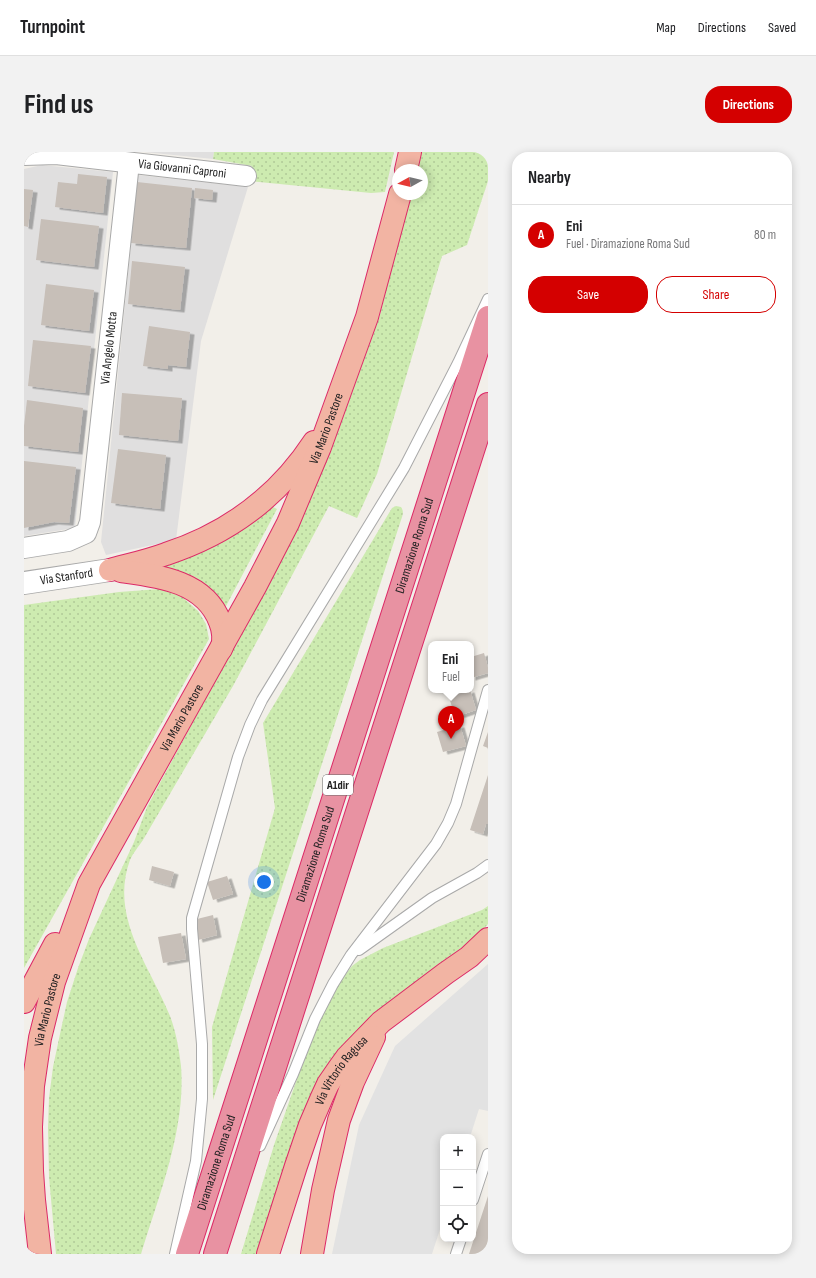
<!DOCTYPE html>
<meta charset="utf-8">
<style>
:root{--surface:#fff;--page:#f2f2f2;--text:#202124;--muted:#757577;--line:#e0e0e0;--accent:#d40000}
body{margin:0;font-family:"Sofia Sans Condensed",sans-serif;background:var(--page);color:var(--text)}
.controls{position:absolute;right:12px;bottom:12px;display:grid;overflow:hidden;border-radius:8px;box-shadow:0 2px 10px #0003}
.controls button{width:36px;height:36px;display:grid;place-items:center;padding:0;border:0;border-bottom:1px solid var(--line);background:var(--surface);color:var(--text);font:20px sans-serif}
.compass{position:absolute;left:368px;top:12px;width:36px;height:36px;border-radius:50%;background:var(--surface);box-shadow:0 2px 10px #0003;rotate:262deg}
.you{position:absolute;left:240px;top:730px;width:14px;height:14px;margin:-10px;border:3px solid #fff;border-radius:50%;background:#1a73e8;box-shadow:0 0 0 6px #1a73e833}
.badge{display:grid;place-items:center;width:26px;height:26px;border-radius:50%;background:var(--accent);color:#fff;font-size:13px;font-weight:700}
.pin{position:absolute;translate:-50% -33px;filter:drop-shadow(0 1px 2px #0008)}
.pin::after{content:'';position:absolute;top:21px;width:14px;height:12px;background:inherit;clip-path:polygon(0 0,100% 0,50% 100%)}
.popup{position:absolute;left:404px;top:489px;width:46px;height:52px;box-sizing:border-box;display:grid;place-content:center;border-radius:8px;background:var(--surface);filter:drop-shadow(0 1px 3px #0005);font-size:13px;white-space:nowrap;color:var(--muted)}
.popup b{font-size:15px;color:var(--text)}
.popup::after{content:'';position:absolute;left:50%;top:100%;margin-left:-8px;border:8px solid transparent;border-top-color:var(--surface)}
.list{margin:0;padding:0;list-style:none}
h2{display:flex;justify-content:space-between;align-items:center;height:52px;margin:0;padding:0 16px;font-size:17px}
h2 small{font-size:13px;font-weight:400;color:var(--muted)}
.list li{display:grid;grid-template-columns:26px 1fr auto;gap:12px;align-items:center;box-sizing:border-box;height:60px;padding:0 16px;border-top:1px solid var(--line)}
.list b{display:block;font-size:15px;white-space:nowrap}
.list p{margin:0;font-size:13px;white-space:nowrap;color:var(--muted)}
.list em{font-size:13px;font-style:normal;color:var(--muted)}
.actions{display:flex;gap:8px;padding:12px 16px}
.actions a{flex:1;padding:9px 0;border:1px solid var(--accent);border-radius:16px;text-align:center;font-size:14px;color:var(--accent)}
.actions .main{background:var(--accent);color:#fff}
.icon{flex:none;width:22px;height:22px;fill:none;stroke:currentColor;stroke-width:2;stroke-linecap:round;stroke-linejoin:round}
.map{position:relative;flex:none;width:464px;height:1102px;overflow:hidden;border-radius:16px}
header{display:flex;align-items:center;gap:24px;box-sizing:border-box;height:56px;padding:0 20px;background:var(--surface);border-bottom:1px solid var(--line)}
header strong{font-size:19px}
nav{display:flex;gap:22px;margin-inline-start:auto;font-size:14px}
.intro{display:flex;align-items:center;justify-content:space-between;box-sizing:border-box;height:96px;padding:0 24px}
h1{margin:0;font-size:28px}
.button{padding:10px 18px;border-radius:16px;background:var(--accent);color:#fff;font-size:14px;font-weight:700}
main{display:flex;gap:24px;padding:0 24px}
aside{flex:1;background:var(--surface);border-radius:16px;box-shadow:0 2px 10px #0003}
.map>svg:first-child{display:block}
</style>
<header>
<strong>Turnpoint</strong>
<nav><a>Map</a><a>Directions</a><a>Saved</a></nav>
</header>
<div class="intro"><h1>Find us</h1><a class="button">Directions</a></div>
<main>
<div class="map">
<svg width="464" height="1102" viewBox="0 0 464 1102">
<defs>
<pattern id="grass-dots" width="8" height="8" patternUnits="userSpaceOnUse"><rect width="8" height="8" fill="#cdebb0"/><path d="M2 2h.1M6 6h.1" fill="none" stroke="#b0c997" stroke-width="1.8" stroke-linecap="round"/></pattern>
<filter id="shadow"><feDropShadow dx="4.5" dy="2.5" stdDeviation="0" flood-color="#0004"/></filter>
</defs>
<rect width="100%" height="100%" fill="#f2efe9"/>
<g fill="#e0dfdf">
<polygon points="120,0 190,0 189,7"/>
<polygon points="18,13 89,20 51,376 0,384 0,17"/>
<polygon points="114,23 224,35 177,189 152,388 82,403 77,390"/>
</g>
<g fill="url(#grass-dots)">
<polygon points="190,0 370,0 361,40 347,41 224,29 228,14 189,7"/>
<path d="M395,0H464V29L443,93L418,104L353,322L333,366L305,354L209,534L119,688C115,694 109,701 106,708C85,765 126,814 146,864C152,880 155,897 157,914C162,977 135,1043 117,1102H32L25,1025L24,976L25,946L29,915L36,882L43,850L54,816L65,787L110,690L123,655L221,474L305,304L356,163L385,42H398V18H391Z"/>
<path d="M372,354L377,355C380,359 379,363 377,368L189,948L188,875L251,656L239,571L368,356Z"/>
<polygon points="249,355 253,357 200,458 159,421 140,415 197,389 226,371"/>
<polygon points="136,437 157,444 174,459 182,472 185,487 0,816 0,453 95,440"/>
<polygon points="464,754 464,772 454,783 344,869 243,1068 233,1102 217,1102 250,993 289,881 306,845 321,823 328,814 336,808 359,796 458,758"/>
</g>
<polygon fill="#e2e2e2" points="464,812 464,959 455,957 446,985 419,985 419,1068 408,1102 308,1102 335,973 371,894"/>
<g fill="#c7bfb8" filter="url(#shadow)">
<polygon points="54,22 83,25 79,61 31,55 34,30 53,32"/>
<polygon points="113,30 168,36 162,96 107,91"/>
<polygon points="171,36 189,38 188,48 170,46"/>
<polygon points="0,37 9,38 4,75 0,74"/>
<polygon points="17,67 75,74 70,115 12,108"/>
<polygon points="108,109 161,115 156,158 104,152"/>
<polygon points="22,132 70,138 65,179 17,173"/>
<polygon points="125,174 166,180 162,215 144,213 144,217 119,214"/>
<polygon points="9,188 67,194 61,241 4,234"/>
<polygon points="98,241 158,246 154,289 95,283"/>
<polygon points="3,248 59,256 54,300 0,294 0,274"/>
<polygon points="94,297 142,303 136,357 87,351"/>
<polygon points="0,309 52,315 45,371 30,370 0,376"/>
<polygon points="460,501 464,516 464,521 447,526 447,505"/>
<polygon points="446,538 452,558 431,565 425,545"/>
<polygon points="436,573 442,594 419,600 413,580"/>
<polygon points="464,580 464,596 459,594"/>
<polygon points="464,623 464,672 462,672 459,682 446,678"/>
<polygon points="128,714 150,720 146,734 125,728"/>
<polygon points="203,724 209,742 189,748 183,730"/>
<polygon points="189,763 193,783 174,788 169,768"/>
<polygon points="157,781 162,807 139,811 134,785"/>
<polygon points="464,1044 464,1102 445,1102"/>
</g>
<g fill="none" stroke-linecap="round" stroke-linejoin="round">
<defs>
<g id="service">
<polyline points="335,798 408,746 453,721 464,713"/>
<polyline points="236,994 269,922 291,867 309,832 327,803 412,692 424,671 432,652 464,538"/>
<polyline points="449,1048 464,1002"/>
<polyline points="151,1102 172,1009 178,947 178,892 168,777 168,766 214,605 226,573 238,548 380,316 434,211 464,147"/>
<polyline points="432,1102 437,1087"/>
</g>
<g id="minor">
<path id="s1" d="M0,3L32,2L222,24"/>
<path id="s2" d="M0,396L44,389L62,381L66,370L105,11"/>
</g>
<g id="tertiary">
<path id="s3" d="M0,431L86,418"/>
</g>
<g id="trunk">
<polyline points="382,18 386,0"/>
<path d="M86,418C104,413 123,409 142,402C203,382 254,345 290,290"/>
<path d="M97,419C134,424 181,429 196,470C199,477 201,489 197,497"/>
<polyline points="0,850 31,792"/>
<path id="s4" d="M16,1102L10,1048L8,1019L7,975L9,934L16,886L30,830L65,732L231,435L264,371L296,295L343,165L376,42"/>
<path id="s5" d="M244,1102L272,1014L286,973L298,945L304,932L315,916L323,905L357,870L422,821L445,805L464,787"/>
<polyline points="288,1102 299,1038 315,968 329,930 350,885"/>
</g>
<g id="motorway">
<path id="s6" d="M163,1102L464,165"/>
<polyline points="191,1102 464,252"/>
</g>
</defs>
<use href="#service" stroke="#a9a9a9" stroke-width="12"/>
<use href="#minor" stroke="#a9a9a9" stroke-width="22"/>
<use href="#tertiary" stroke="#a9a9a9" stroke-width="24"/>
<use href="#trunk" stroke="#dc2a67" stroke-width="24"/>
<use href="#motorway" stroke="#dc2a67" stroke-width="24"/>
<use href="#service" stroke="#fff" stroke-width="10"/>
<use href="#minor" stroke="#fff" stroke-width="20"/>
<use href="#tertiary" stroke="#fff" stroke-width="22"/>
<use href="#trunk" stroke="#f2b4a3" stroke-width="22"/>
<use href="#motorway" stroke="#e892a2" stroke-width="22"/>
</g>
<g text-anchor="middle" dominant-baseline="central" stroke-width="3" stroke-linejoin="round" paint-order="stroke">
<rect fill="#fff" stroke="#646464" stroke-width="1" x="299" y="623" width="30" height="20" rx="3"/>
<g font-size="12" font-weight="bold" fill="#222">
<text x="314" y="633">A1dir</text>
</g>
<g font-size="13" fill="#222" stroke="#fff">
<text stroke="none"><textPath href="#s1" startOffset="159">Via Giovanni Caproni</textPath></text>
<text stroke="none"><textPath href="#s2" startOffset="251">Via Angelo Motta</textPath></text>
<text stroke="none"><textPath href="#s4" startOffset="893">Via Mario Pastore</textPath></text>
<text stroke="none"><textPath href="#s6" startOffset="744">Diramazione Roma Sud</textPath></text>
<text stroke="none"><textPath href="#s3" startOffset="43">Via Stanford</textPath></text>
<text stroke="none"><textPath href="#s4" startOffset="569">Via Mario Pastore</textPath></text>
<text stroke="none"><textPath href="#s6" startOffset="420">Diramazione Roma Sud</textPath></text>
<text stroke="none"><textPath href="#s4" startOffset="246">Via Mario Pastore</textPath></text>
<text stroke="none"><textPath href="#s5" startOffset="199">Via Vittorio Ragusa</textPath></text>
<text stroke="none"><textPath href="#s6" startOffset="96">Diramazione Roma Sud</textPath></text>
</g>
</g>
</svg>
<div class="controls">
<button>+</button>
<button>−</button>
<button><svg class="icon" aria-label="locate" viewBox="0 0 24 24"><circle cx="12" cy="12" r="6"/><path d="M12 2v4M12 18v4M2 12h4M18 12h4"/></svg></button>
</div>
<svg class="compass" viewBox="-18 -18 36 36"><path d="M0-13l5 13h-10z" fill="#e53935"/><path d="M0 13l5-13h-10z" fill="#757577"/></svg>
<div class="you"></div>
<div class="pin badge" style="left:427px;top:587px">A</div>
<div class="popup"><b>Eni</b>Fuel</div>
</div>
<aside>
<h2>Nearby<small></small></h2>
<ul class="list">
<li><span class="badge">A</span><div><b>Eni</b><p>Fuel · Diramazione Roma Sud</p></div><em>80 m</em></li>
</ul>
<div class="actions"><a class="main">Save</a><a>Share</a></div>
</aside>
</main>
